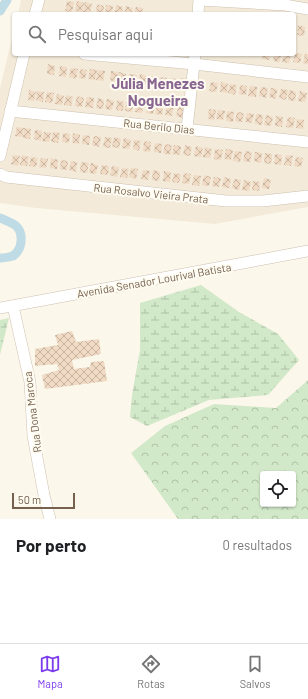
<!DOCTYPE html>
<html lang="pt">
<meta charset="utf-8">
<style>
:root{--surface:#fff;--page:#f6f6f6;--text:#202124;--muted:#757577;--line:#e0e0e0;--accent:#7c3aed}
body{margin:0;font-family:Barlow,sans-serif;background:var(--page);color:var(--text)}
.controls{position:absolute;right:12px;bottom:12px;display:grid;overflow:hidden;border-radius:4px;box-shadow:0 1px 3px #0004}
.controls button{width:36px;height:36px;display:grid;place-items:center;padding:0;border:0;border-bottom:1px solid var(--line);background:var(--surface);color:var(--text);font:20px sans-serif}
.scale{position:absolute;left:12px;bottom:10px;width:63px;box-sizing:border-box;padding-left:4px;border:2px solid #76614e;border-top:0;font-size:11px;line-height:14px;white-space:nowrap;color:#76614e;-webkit-text-stroke:3px #fefbf1;paint-order:stroke}
.list{margin:0;padding:0;list-style:none}
h2{display:flex;justify-content:space-between;align-items:center;height:52px;margin:0;padding:0 16px;font-size:17px}
h2 small{font-size:13px;font-weight:400;color:var(--muted)}
.icon{flex:none;width:22px;height:22px;fill:none;stroke:currentColor;stroke-width:2;stroke-linecap:round;stroke-linejoin:round}
.map{position:relative;flex:none;width:308px;height:519px;overflow:hidden}
.search{position:absolute;background:var(--surface);box-shadow:0 1px 3px #0004;left:12px;right:12px;top:12px;height:44px;display:flex;align-items:center;gap:10px;box-sizing:border-box;padding:0 14px;border-radius:4px;color:var(--muted);font-size:15px}
.sheet{height:124px;background:var(--surface)}
nav{display:flex;justify-content:space-around;align-items:center;box-sizing:border-box;height:56px;border-top:1px solid var(--line);background:var(--surface);font-size:11px;color:var(--muted)}
nav a{display:grid;justify-items:center;gap:2px}
nav .on{color:var(--accent)}
.map>svg:first-child{display:block}
</style>
<div class="map">
<svg width="308" height="519" viewBox="0 0 308 519">
<defs>
<pattern id="forest-crowns" width="20" height="18" patternUnits="userSpaceOnUse"><rect width="20" height="18" fill="#d2e9c9"/><path d="M2 6a3 3 0 1 1 6 0M12 15a3 3 0 1 1 6 0" fill="none" stroke="#afc0a5"/></pattern>
<pattern id="wetland-marsh" width="20" height="14" patternUnits="userSpaceOnUse"><rect width="20" height="14" fill="#d2e9c9"/><path d="M1 5h8M5 5V1M11 12h8M15 12V8" fill="none" stroke="#afc0a5"/></pattern>
<pattern id="building-cross-hatch" width="8" height="8" patternUnits="userSpaceOnUse"><rect width="8" height="8" fill="#f0dac3"/><path d="M0 0l8 8M0 8l8-8" fill="none" stroke="#c7b4a1"/></pattern>
</defs>
<rect width="100%" height="100%" fill="#fcf7eb"/>
<polygon fill="#f3ead9" points="21,0 308,0 308,207 215,224 36,208 0,203 0,88 14,30 14,54 294,54 294,14 18,14"/>
<path fill="url(#forest-crowns)" fill-rule="evenodd" d="M308,380V519H178L131,453L165,426L214,404L276,408ZM263,474H293V504H263Z"/>
<g fill="url(#wetland-marsh)">
<polygon points="201,285 239,312 278,334 299,360 268,395 209,400 147,426 130,417 132,395 140,350 140,303"/>
<polygon points="9,318 0,355 0,320"/>
</g>
<g fill="none" stroke-linecap="round" stroke-linejoin="round">
<g stroke="#bfdbe5" stroke-width="9">
<polyline points="0,11 7,0"/>
<path d="M0,218C5,220 10,222 15,225C24,232 23,249 13,256C9,257 4,258 0,258"/>
</g>
</g>
<g fill="url(#building-cross-hatch)">
<polygon points="67,1 74,2 72,12 65,11"/>
<polygon points="77,1 84,3 82,12 75,11"/>
<polygon points="85,2 92,4 90,13 83,12"/>
<polygon points="97,4 104,6 103,14 96,14"/>
<polygon points="106,5 113,6 112,14 105,14"/>
<polygon points="116,5 123,7 122,14 114,14"/>
<polygon points="126,6 133,8 131,14 124,14"/>
<polygon points="136,7 143,8 142,14 134,14"/>
<polygon points="298,25 305,27 304,36 297,35"/>
<polygon points="295,53 302,54 300,63 293,62"/>
<polygon points="263,54 270,54 269,60 262,59"/>
<polygon points="274,54 281,54 280,62 273,61"/>
<polygon points="284,54 291,54 289,63 282,62"/>
<polygon points="305,54 308,54 308,64 303,63"/>
<polygon points="48,64 55,66 54,75 47,74"/>
<polygon points="60,66 67,67 66,77 59,76"/>
<polygon points="71,68 78,69 76,79 69,77"/>
<polygon points="80,69 87,70 85,79 79,78"/>
<polygon points="90,69 97,70 95,80 88,79"/>
<polygon points="98,70 105,71 103,81 96,80"/>
<polygon points="111,71 118,72 117,82 110,80"/>
<polygon points="119,72 126,74 125,83 118,82"/>
<polygon points="130,74 137,75 135,85 128,83"/>
<polygon points="140,74 147,76 146,85 139,84"/>
<polygon points="151,76 158,77 156,86 149,85"/>
<polygon points="160,77 167,78 166,87 159,86"/>
<polygon points="170,78 177,79 175,89 168,88"/>
<polygon points="181,78 188,79 186,89 179,87"/>
<polygon points="211,82 218,83 216,92 209,91"/>
<polygon points="221,82 228,84 227,93 220,92"/>
<polygon points="230,84 237,85 235,95 228,93"/>
<polygon points="240,85 247,86 246,95 239,94"/>
<polygon points="250,86 257,87 256,97 248,96"/>
<polygon points="261,87 268,88 266,98 259,96"/>
<polygon points="271,88 277,89 276,99 269,97"/>
<polygon points="281,89 288,90 286,100 279,98"/>
<polygon points="29,90 36,92 34,101 28,100"/>
<polygon points="289,90 296,92 295,101 288,100"/>
<polygon points="37,91 44,92 43,102 36,100"/>
<polygon points="300,91 307,93 305,102 298,101"/>
<polygon points="47,92 54,93 52,103 45,102"/>
<polygon points="57,94 64,96 62,105 55,104"/>
<polygon points="66,95 73,97 71,106 64,105"/>
<polygon points="77,96 84,98 82,107 75,106"/>
<polygon points="87,97 94,98 93,108 85,107"/>
<polygon points="98,98 104,100 103,109 96,108"/>
<polygon points="107,99 114,101 112,110 105,109"/>
<polygon points="117,100 124,102 123,111 116,110"/>
<polygon points="126,102 133,103 132,112 125,111"/>
<polygon points="137,103 144,104 142,113 135,112"/>
<polygon points="148,103 155,105 153,114 146,113"/>
<polygon points="157,104 163,105 162,115 155,114"/>
<polygon points="167,105 174,106 172,116 165,115"/>
<polygon points="178,107 185,108 183,118 176,116"/>
<polygon points="209,109 216,110 214,120 208,119"/>
<polygon points="218,110 225,111 223,120 216,119"/>
<polygon points="227,111 234,112 233,122 226,121"/>
<polygon points="237,112 244,113 242,122 235,121"/>
<polygon points="247,113 254,114 252,123 245,122"/>
<polygon points="256,114 263,115 262,125 255,124"/>
<polygon points="266,115 273,117 271,126 264,125"/>
<polygon points="276,116 283,117 282,127 275,126"/>
<polygon points="288,117 295,118 293,128 286,127"/>
<polygon points="297,119 304,120 303,129 296,128"/>
<polygon points="17,127 24,128 22,137 15,136"/>
<polygon points="24,128 31,129 30,139 23,138"/>
<polygon points="35,130 42,131 41,141 34,139"/>
<polygon points="44,132 51,133 49,142 42,141"/>
<polygon points="53,132 60,133 58,143 51,142"/>
<polygon points="63,133 70,134 69,143 62,142"/>
<polygon points="73,133 80,135 79,144 72,143"/>
<polygon points="83,135 90,136 89,145 82,144"/>
<polygon points="94,136 101,137 99,147 92,145"/>
<polygon points="105,137 112,138 110,148 103,147"/>
<polygon points="114,137 121,139 119,148 112,147"/>
<polygon points="124,138 131,140 129,149 122,148"/>
<polygon points="134,140 141,141 139,151 133,149"/>
<polygon points="144,141 151,142 150,152 143,151"/>
<polygon points="155,143 162,144 161,153 154,152"/>
<polygon points="165,144 172,145 170,155 163,153"/>
<polygon points="174,145 181,146 180,155 172,154"/>
<polygon points="185,145 192,147 190,156 183,155"/>
<polygon points="196,146 203,148 201,157 194,156"/>
<polygon points="205,147 212,149 210,158 203,157"/>
<polygon points="215,149 223,150 221,160 214,159"/>
<polygon points="226,149 233,150 231,160 224,159"/>
<polygon points="235,151 242,152 240,162 233,161"/>
<polygon points="245,151 252,152 250,162 243,161"/>
<polygon points="255,152 262,153 261,163 254,161"/>
<polygon points="265,153 272,154 271,164 264,163"/>
<polygon points="275,154 282,155 281,165 274,164"/>
<polygon points="13,155 20,156 18,166 11,164"/>
<polygon points="22,155 29,157 27,166 20,165"/>
<polygon points="286,155 293,156 291,166 284,165"/>
<polygon points="31,157 38,158 36,167 29,166"/>
<polygon points="296,157 303,158 301,167 294,166"/>
<polygon points="41,158 48,159 46,168 39,167"/>
<polygon points="51,158 58,160 57,169 50,168"/>
<polygon points="61,160 68,161 67,170 60,169"/>
<polygon points="71,161 77,162 76,172 69,170"/>
<polygon points="81,162 89,163 87,173 80,172"/>
<polygon points="91,163 98,165 96,174 89,173"/>
<polygon points="102,165 109,166 108,175 100,174"/>
<polygon points="112,166 119,167 117,177 110,175"/>
<polygon points="122,168 129,169 127,178 120,177"/>
<polygon points="131,168 138,169 136,179 129,177"/>
<polygon points="143,170 150,171 148,180 141,179"/>
<polygon points="153,170 160,172 159,181 152,180"/>
<polygon points="164,171 171,172 170,182 163,181"/>
<polygon points="174,173 181,174 179,183 172,182"/>
<polygon points="184,173 191,174 189,184 182,183"/>
<polygon points="194,175 201,176 199,186 192,185"/>
<polygon points="204,175 211,177 209,186 202,185"/>
<polygon points="214,177 221,178 219,187 212,186"/>
<polygon points="224,177 231,179 229,188 222,187"/>
<polygon points="264,178 271,180 269,189 262,188"/>
<polygon points="234,179 241,180 239,190 232,188"/>
<polygon points="244,180 251,182 249,191 242,190"/>
<polygon points="253,181 260,182 259,191 252,190"/>
<polygon points="72,331 76,342 99,339 101,354 72,360 74,369 90,367 91,362 104,361 107,381 45,389 42,375 59,370 57,364 35,366 35,349 58,345 55,335"/>
</g>
<g fill="none" stroke-linecap="round" stroke-linejoin="round">
<defs>
<g id="minor">
<polyline points="200,0 285,5 308,9"/>
<polyline points="35,14 39,0"/>
<polyline points="198,14 199,0"/>
<polyline points="84,54 194,64 308,77"/>
<polyline points="10,111 308,142"/>
<polyline points="187,129 195,54"/>
<polyline points="0,156 24,54"/>
<polyline points="0,174 6,177 226,201 263,201 308,196"/>
<polyline points="13,306 30,382 33,436 44,495 50,519"/>
<polyline points="0,308 308,251"/>
</g>
</defs>
<use href="#minor" stroke="#cec0b0" stroke-width="12"/>
<use href="#minor" stroke="#fff" stroke-width="11"/>
</g>
<g text-anchor="middle" dominant-baseline="central" stroke-width="4" stroke-linejoin="round" paint-order="stroke">
<g font-size="11" fill="#76614e" stroke="#fefbf1">
<text transform="translate(159 126) rotate(6)">Rua Berilo Dias</text>
<text transform="translate(151 193) rotate(6)">Rua Rosalvo Vieira Prata</text>
<text transform="translate(154 280) rotate(-10)">Avenida Senador Lourival Batista</text>
<text transform="translate(32 412) rotate(-97)">Rua Dona Maroca</text>
</g>
<g font-size="15" font-weight="bold" fill="#886691" stroke="#fefbf1">
<text x="158" y="83">Júlia Menezes<tspan x="158" dy="17">Nogueira</tspan></text>
</g>
</g>
</svg>
<div class="controls">
<button><svg class="icon" aria-label="locate" viewBox="0 0 24 24"><circle cx="12" cy="12" r="6"/><path d="M12 2v4M12 18v4M2 12h4M18 12h4"/></svg></button>
</div>
<div class="scale">50 m</div>
<div class="search"><svg class="icon" aria-label="search" viewBox="0 0 24 24"><circle cx="10" cy="10" r="6"/><path d="M15 15l6 6"/></svg>Pesquisar aqui</div>
</div>
<section class="sheet">
<h2>Por perto<small>0 resultados</small></h2>
<ul class="list">
</ul>
</section>
<nav>
<a class="on"><svg class="icon" aria-label="map" viewBox="0 0 24 24"><path d="M3 6l6-2 6 2 6-2v14l-6 2-6-2-6 2zM9 4v14M15 6v14"/></svg>Mapa</a>
<a><svg class="icon" aria-label="directions" viewBox="0 0 24 24"><path d="M12 3l9 9-9 9-9-9zM9 14v-3h6M13 9l2 2-2 2"/></svg>Rotas</a>
<a><svg class="icon" aria-label="saved" viewBox="0 0 24 24"><path d="M7 4h10v16l-5-4-5 4z"/></svg>Salvos</a>
</nav>
